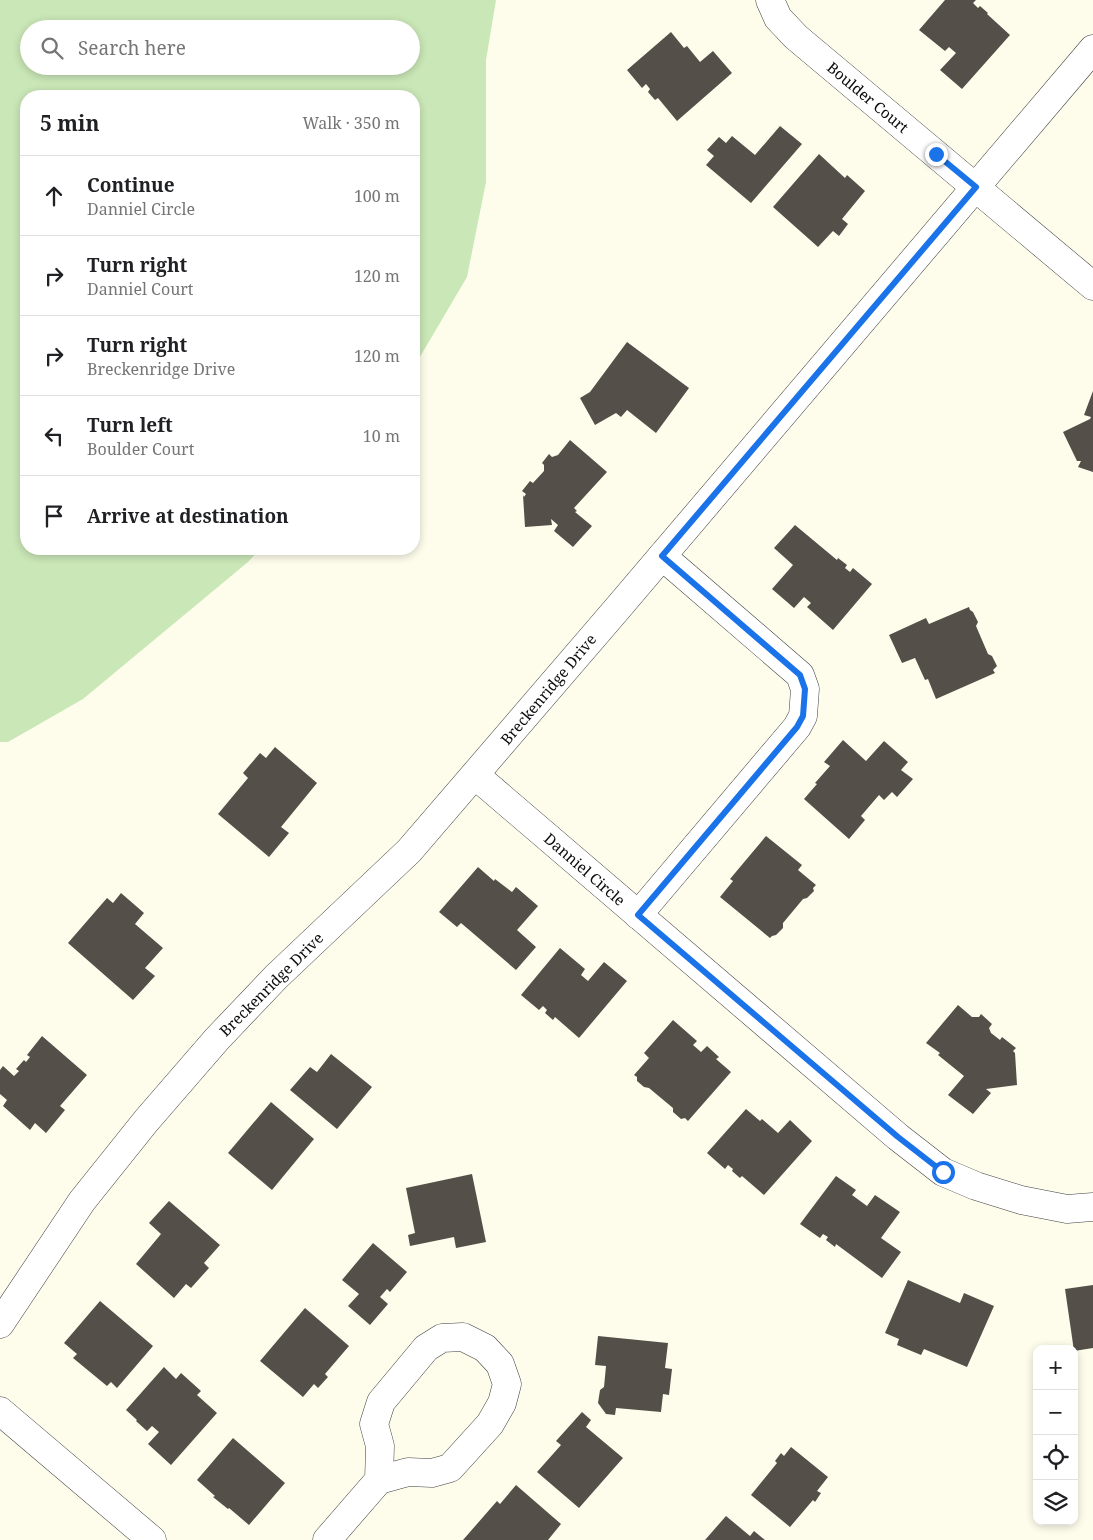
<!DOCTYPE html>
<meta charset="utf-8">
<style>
:root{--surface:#fff;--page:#f6f6f6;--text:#202124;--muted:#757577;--line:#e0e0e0}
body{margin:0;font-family:"Noto Serif",serif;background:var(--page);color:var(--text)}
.controls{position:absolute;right:15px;bottom:15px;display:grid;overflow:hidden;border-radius:10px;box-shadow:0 2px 8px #0003}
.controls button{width:45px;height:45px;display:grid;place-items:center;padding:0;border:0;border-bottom:1px solid var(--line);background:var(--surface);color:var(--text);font:25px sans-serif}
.stop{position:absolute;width:15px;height:15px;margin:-11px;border:4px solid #1a73e8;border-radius:50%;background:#fff}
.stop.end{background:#1a73e8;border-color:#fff;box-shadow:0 1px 5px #0008}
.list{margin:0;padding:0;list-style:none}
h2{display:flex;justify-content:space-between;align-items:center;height:65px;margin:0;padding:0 20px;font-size:21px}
h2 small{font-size:16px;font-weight:400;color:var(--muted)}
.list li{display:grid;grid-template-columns:32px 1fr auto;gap:15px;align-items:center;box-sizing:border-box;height:80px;padding:0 20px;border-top:1px solid var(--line)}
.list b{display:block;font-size:19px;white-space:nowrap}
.list p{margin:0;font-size:16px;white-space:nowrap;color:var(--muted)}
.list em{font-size:16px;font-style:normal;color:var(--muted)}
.icon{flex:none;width:28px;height:28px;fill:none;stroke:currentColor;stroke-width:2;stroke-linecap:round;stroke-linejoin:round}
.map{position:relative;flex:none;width:1093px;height:1540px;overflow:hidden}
.search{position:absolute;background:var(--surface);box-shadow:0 2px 8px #0003;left:20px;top:20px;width:400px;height:55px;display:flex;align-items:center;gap:12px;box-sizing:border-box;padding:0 18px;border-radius:28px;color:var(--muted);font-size:19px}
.panel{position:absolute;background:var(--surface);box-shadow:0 2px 8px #0003;left:20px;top:90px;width:400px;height:465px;border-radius:20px}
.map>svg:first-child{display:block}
</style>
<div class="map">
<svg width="1093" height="1540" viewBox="0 0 1093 1540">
<rect width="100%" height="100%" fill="#fefdec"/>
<path fill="#cae7b7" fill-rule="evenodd" d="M0,0H496L486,60V182L467,277L414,367V96H26V549H260L248,562L83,699L8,742H0ZM29,29H411V66H29Z"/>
<g fill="#544f49">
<polygon points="945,0 976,0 973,3 978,8 980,6 988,13 987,14 1010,35 962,89 940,70 956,53 949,47 945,51 919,30"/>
<polygon points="671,32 684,48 687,46 700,62 713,51 732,73 677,121 658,98 655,100 648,92 650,89 646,84 642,88 627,70"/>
<polygon points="780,126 802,144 751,203 706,165 714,156 707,150 719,137 726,143 732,136 755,155"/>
<polygon points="819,154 845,178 847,175 865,191 842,219 848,224 839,236 833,231 818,247 773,207"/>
<polygon points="627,342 689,388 656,433 627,410 621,417 616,413 595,425 580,398 590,392"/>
<polygon points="1093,391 1093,472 1078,467 1081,461 1077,461 1063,432 1090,419 1091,417 1084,415"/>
<polygon points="570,440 607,472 574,508 577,511 575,512 592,526 573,547 554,531 558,525 551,519 552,525 525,527 523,495 524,497 526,494 522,491 530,481 533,483 544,471 544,465 542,463 549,454 552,457 558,455"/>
<polygon points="795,525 837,560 838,558 847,565 845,568 850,572 853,568 872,584 833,630 807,607 811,603 804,597 794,608 772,589 793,565 774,548"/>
<polygon points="969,607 970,610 973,612 978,622 976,626 988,654 992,656 997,666 993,670 995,673 936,699 928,679 925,680 915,658 902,663 889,635 926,618 929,624"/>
<polygon points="843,740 866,761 884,741 908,762 901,770 913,779 897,797 892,792 884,800 879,795 861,816 865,820 849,839 804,799 817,784 815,783 830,766 824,762"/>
<polygon points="275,747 317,783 281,827 289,833 269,857 218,814 248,778 243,773 260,753 266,758"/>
<polygon points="766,836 802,865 798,870 816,885 813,888 814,891 807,898 803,899 783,923 783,928 776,935 772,936 770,938 720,897 733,881 730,879"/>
<polygon points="478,867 494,881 495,879 512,892 516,887 538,906 517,930 536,947 516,970 461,923 457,927 439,912"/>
<polygon points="121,893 144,913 135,924 163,948 145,968 155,976 133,1000 68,943 107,898 113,903"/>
<polygon points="560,948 585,969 581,975 588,981 604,962 627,981 579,1038 555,1017 553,1020 545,1013 547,1010 543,1006 539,1010 521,995"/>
<polygon points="958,1005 972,1017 979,1017 981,1014 992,1024 989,1028 991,1033 1000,1040 1002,1037 1016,1048 1013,1051 1015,1053 1017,1085 986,1089 991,1093 973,1114 948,1095 964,1076 938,1055 940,1053 926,1043"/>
<polygon points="673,1020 697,1041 693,1045 701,1052 707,1046 719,1057 716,1059 731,1072 688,1121 685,1118 681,1119 673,1112 673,1108 649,1088 644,1087 637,1081 637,1077 634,1075 649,1058 644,1053"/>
<polygon points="42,1036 87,1075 60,1106 65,1110 46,1133 35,1123 30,1130 3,1106 7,1100 0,1094 0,1070 3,1066 14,1076 19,1071 16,1069 24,1060 26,1062 30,1057 27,1055"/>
<polygon points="331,1054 372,1087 337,1129 290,1090 310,1067 317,1072"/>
<polygon points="271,1102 314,1139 272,1190 228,1153"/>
<polygon points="746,1109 760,1121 762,1119 778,1133 790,1120 812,1141 764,1195 742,1176 740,1178 732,1171 733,1169 728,1165 725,1169 707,1153"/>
<polygon points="472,1174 486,1242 456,1248 454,1237 410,1246 408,1235 415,1233 406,1188"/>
<polygon points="836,1176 856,1190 852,1195 867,1206 875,1195 900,1212 881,1238 901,1252 882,1278 836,1244 835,1247 826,1240 828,1237 823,1234 820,1238 800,1224"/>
<polygon points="169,1201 220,1245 204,1263 209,1268 191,1288 186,1284 174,1298 136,1264 161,1234 149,1223"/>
<polygon points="373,1243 407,1272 390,1292 387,1289 380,1297 388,1304 370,1325 348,1306 359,1294 342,1280"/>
<polygon points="908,1280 960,1303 964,1293 994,1306 967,1367 924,1349 921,1355 897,1345 899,1339 885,1333"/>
<polygon points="1093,1285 1093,1348 1074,1351 1065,1289"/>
<polygon points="100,1301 153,1346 117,1388 111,1382 107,1386 73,1358 77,1354 64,1343"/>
<polygon points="305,1308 349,1346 325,1374 328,1377 318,1388 314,1384 303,1397 260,1361"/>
<polygon points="598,1336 668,1343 665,1368 672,1369 669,1395 663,1394 661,1412 616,1408 615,1415 606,1414 598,1403 600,1390 604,1387 606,1366 595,1365"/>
<polygon points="164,1367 176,1379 181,1373 201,1391 197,1395 217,1413 171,1465 148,1444 159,1432 152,1426 147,1431 136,1421 137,1420 126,1410"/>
<polygon points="582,1412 591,1420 586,1427 623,1458 579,1508 537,1472 561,1445 556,1441"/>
<polygon points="233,1438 285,1483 249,1525 229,1508 228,1509 213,1497 215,1496 197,1480"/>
<polygon points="791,1447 828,1477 817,1491 821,1493 815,1502 813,1500 790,1527 751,1495 777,1463 775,1461 781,1453 784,1456"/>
<polygon points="516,1485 561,1524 548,1540 463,1540 497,1501 500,1504"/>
<polygon points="726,1516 750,1536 754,1531 765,1540 705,1540"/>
</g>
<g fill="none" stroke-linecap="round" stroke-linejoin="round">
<defs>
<g id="street">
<polyline points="770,0 778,18 796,37 1093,286"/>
<polyline points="475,775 898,1137 943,1172 976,1186 1021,1200 1067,1209 1093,1207"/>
<polyline points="638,915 797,727 803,716 805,689 800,675 662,556"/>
<polyline points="0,1324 82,1201 146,1121 217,1039 276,977 409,851 617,609 1093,49"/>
<polyline points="0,1411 152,1540"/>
<polyline points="327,1540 379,1480 408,1472 432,1473 450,1468 490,1424 502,1403 507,1384 500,1364 485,1348 463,1337 442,1338 426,1348 381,1402 374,1424 380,1446 379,1480"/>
</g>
</defs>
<use href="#street" stroke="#3f3f3f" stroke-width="29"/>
<use href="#street" stroke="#fff" stroke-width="28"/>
</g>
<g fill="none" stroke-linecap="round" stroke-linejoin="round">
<polyline stroke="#1a73e8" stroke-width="6" points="936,154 976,187 662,556 800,675 805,689 803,716 797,727 638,915 898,1137 943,1172"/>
</g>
<g text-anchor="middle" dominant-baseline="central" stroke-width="5" stroke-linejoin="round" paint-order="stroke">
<g font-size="15" fill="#0c0c0c" stroke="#fff">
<text transform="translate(868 97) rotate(40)">Boulder Court</text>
<text transform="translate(548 689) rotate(-50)">Breckenridge Drive</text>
<text transform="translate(585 869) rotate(41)">Danniel Circle</text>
<text transform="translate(271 984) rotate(-45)">Breckenridge Drive</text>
</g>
</g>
</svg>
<div class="controls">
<button>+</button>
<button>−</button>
<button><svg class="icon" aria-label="locate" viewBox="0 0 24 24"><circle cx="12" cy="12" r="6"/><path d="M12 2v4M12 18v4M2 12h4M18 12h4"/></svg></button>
<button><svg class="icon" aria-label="layers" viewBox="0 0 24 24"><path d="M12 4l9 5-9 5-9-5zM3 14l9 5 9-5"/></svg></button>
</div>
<div class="stop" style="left:943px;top:1172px"></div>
<div class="stop end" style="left:936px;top:154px"></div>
<div class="search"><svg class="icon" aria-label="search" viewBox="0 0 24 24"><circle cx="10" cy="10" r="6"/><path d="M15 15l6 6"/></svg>Search here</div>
<section class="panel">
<h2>5 min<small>Walk · 350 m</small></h2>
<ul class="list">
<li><svg class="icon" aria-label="ahead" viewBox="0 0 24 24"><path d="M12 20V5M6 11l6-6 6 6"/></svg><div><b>Continue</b><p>Danniel Circle</p></div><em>100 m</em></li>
<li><svg class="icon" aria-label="right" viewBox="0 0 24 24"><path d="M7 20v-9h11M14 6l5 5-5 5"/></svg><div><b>Turn right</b><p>Danniel Court</p></div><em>120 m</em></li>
<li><svg class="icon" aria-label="right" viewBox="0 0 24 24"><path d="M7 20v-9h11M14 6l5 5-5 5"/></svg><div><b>Turn right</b><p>Breckenridge Drive</p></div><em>120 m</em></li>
<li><svg class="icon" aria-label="left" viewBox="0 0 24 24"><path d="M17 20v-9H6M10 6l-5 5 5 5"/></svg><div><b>Turn left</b><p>Boulder Court</p></div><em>10 m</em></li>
<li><svg class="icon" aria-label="arrive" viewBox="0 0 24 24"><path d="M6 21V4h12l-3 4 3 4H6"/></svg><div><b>Arrive at destination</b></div></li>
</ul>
</section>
</div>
